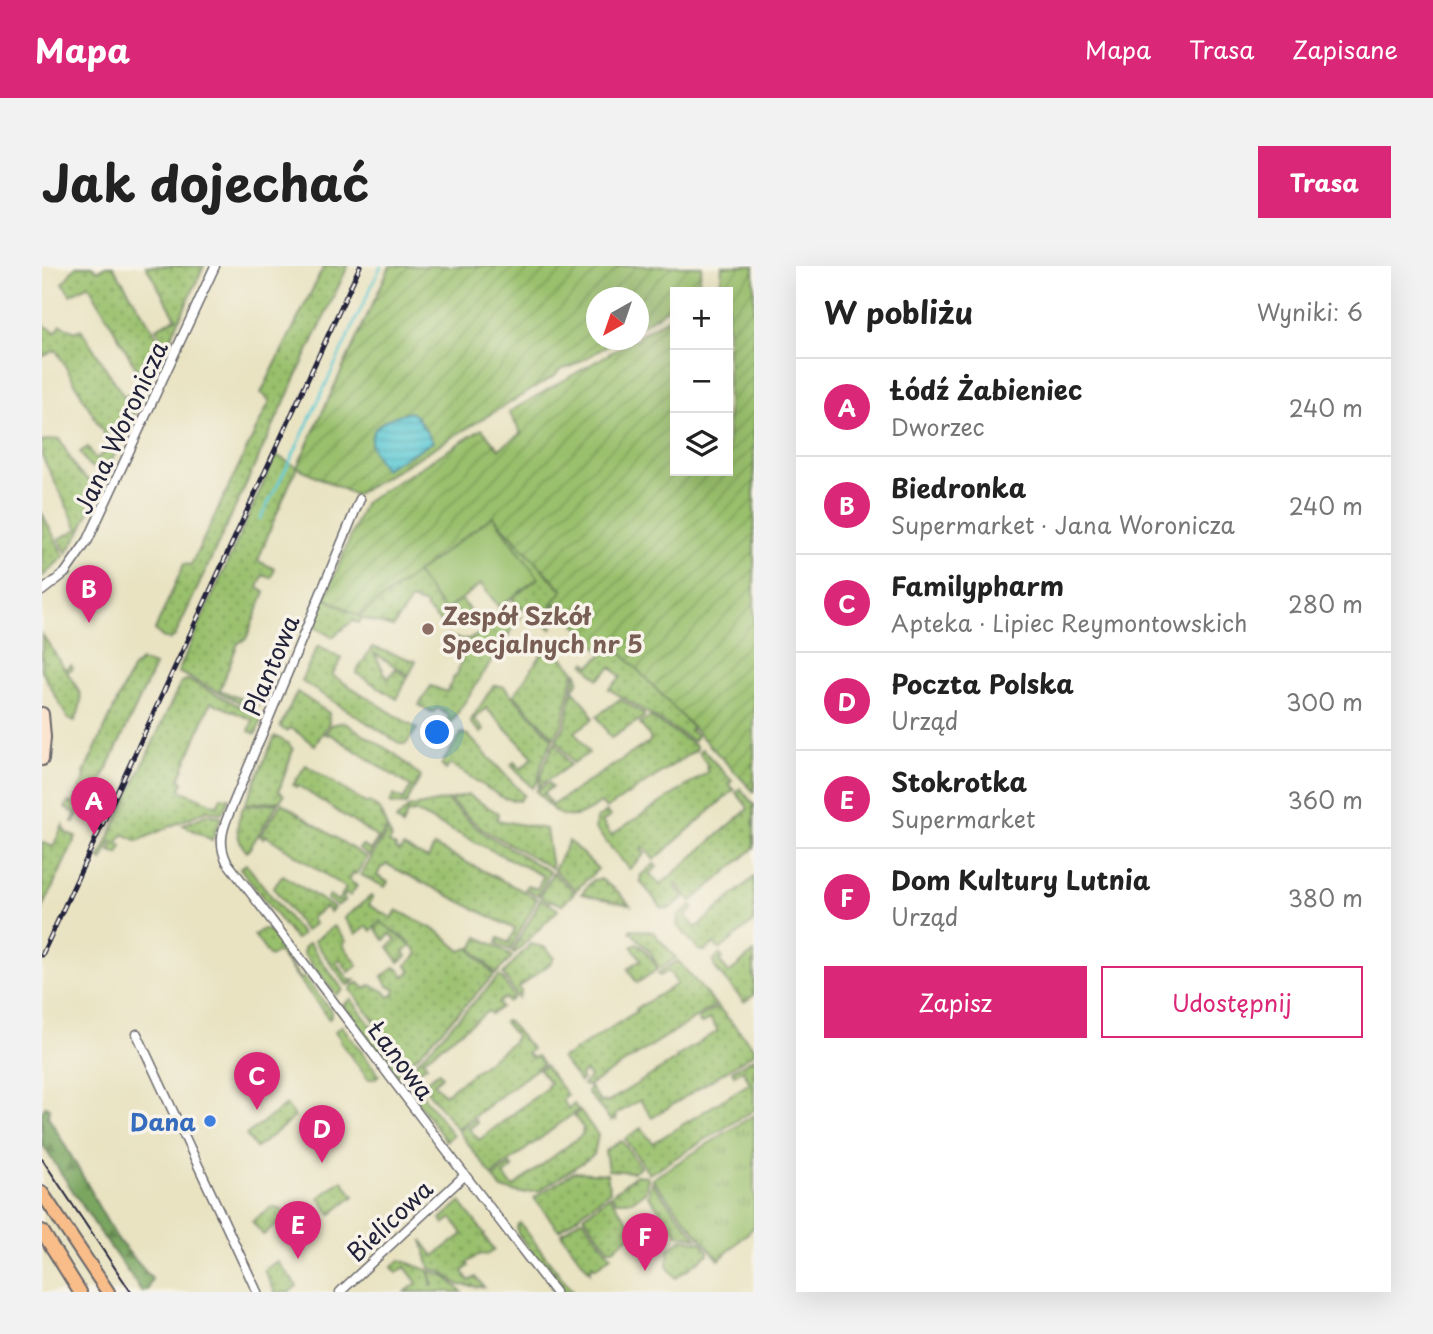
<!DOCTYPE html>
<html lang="pl">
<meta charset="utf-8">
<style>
:root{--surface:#fff;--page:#f2f2f2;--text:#222;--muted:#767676;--line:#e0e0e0;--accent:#db2777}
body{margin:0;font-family:"Playpen Sans",sans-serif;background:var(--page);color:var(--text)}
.controls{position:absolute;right:21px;top:21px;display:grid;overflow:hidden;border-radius:0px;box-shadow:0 7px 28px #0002}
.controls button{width:63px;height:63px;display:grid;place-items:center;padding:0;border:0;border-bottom:2px solid var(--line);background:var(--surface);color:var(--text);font:35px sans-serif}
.compass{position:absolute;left:544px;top:21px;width:63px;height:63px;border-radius:50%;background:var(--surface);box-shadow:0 7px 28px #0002;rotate:220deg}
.you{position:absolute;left:396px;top:467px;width:24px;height:24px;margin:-18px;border:5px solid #fff;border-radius:50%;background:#1a73e8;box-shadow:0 0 0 10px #1a73e833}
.badge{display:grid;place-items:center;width:46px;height:46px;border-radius:50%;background:var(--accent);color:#fff;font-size:23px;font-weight:700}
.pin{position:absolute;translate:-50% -58px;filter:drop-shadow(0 2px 4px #0008)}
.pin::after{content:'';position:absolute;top:37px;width:24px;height:21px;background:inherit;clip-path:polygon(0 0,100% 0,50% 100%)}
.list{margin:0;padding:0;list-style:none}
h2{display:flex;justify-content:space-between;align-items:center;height:91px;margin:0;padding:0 28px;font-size:30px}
h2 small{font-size:23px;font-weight:400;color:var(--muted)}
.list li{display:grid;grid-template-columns:46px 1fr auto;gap:21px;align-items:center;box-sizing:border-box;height:98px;padding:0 28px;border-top:2px solid var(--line)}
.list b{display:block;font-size:26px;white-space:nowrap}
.list p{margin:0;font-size:23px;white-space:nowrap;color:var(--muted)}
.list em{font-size:23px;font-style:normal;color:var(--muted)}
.actions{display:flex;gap:14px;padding:21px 28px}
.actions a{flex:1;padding:16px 0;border:2px solid var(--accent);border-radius:0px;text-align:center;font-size:24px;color:var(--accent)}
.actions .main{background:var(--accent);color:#fff}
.icon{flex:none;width:38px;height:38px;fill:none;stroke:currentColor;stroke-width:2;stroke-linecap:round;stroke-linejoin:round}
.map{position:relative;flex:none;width:712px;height:1026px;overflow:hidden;border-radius:0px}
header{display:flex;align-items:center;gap:42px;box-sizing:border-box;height:98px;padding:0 35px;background:var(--accent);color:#fff}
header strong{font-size:33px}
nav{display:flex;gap:38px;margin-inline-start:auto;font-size:24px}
.intro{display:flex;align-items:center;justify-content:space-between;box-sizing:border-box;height:168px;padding:0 42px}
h1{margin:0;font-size:49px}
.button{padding:18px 32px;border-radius:0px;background:var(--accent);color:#fff;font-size:24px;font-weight:700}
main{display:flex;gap:42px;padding:0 42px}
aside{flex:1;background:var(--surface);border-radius:0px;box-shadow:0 7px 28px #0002}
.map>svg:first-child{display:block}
</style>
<header>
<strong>Mapa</strong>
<nav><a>Mapa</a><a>Trasa</a><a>Zapisane</a></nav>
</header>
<div class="intro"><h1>Jak dojechać</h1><a class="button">Trasa</a></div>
<main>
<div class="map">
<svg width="712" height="1026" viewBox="0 0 712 1026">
<defs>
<pattern id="grass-dots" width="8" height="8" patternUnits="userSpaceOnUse" patternTransform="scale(1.75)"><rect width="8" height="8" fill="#99c06c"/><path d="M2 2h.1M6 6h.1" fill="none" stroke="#7c9c5a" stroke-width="1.8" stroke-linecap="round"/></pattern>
<pattern id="forest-firs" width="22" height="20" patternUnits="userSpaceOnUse" patternTransform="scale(1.75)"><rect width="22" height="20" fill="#7aa660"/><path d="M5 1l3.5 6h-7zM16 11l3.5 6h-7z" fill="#648750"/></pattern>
<pattern id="park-tufts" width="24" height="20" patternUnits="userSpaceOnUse" patternTransform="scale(1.75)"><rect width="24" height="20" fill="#99c06c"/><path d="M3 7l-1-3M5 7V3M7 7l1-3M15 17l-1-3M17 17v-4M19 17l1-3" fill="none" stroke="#7c9c5a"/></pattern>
<pattern id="garden-furrows" width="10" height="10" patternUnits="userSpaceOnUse" patternTransform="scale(1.75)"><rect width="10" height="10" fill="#99c06c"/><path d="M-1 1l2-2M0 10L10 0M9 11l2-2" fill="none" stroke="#7c9c5a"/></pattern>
<pattern id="water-rules" width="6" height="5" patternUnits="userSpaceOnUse" patternTransform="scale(1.75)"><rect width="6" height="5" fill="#5ecad5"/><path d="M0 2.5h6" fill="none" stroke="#51adb8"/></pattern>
</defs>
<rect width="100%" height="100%" fill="#f7f3e8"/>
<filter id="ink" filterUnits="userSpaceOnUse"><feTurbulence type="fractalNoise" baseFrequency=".0143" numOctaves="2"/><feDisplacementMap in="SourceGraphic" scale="14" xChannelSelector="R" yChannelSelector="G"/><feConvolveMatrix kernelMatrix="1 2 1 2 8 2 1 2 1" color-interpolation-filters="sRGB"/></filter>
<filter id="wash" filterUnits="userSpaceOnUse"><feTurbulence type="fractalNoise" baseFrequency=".00686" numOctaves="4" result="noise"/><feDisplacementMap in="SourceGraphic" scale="28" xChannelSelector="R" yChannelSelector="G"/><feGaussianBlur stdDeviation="1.57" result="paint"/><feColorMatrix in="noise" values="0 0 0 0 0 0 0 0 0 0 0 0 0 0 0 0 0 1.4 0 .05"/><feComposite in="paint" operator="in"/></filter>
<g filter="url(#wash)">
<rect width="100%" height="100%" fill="#e9e3c2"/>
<g fill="url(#grass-dots)" stroke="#5e7154" stroke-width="2">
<polygon points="34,0 50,0 56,5 64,0 71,0 123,83 94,146 84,129 103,118 47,19 28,29 21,17"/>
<polygon points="104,0 162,0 125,80 114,62 134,52"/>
<polygon points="282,0 306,0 133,370 127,374 120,371 113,364 142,298 149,299 228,135 219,127"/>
<polygon points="0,58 14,66 19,59 33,66 39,63 93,148 63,208 46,199 38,186 46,181 53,193 70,182 14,84 0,91"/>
<polygon points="17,173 37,207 56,221 58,224 38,266 25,287 17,273 36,263 0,190 0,175"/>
<polygon points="234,189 255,201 231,256 216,295 233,303 229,312 221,309 216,322 223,326 204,373 196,377 178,424 212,438 216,430 220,427 225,430 227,435 209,442 136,406"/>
<polygon points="0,247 22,290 0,311"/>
<polygon points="451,250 521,325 511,337 512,340 501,350 511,361 509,363 494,348 491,350 473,337 470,332 496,312"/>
<polygon points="374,307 403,344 419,333 428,345 428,347 406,364 384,342 384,339 369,334 351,361 319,352 317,357 311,355 290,371 271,360 283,332 317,350"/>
<path d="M470,347L479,350L409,457L405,455L407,450L395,442L392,446L390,445L389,446L377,439L389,420L405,426L412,411L415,409L423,381L403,374L405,370C438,383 444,355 470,347Z"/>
<path d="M0,368L23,403L29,399L31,402L25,406C39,427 44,430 33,455L26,453L0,405Z"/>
<polygon points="503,373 532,404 520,459 512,471 472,429 501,386 489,376"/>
<polygon points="572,378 650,461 648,463 655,470 651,475 567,423 579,411 569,401 556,413 542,398 544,396 548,400"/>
<polygon points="276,380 300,393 290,409 375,463 364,478 359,478 259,415"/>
<polygon points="330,381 374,395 367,409 332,387 346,413 353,403 366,411 355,433 314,407"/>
<polygon points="99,395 113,400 46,544 39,541 32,557 30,556 34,547 23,542 26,536 31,538 43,511 42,507 90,403"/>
<path d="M534,406C539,413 536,417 531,424L546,441L551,453L533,466L547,487L531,497L514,473L523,460Z"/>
<polygon points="145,414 153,417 220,452 214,468 207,465 211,454 169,436 165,445 138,511 139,515 141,516 138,524 175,540 179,531 187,532 182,545 179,547 165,544 96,575 81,568 76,577 80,580 76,588 68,585 72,577 69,575 60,595 57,593 139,416"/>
<polygon points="451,420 461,420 511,473 500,496 496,514 490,522 469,499 472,496 479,503 491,491 444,442 432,453 442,464 439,467 429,457 429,454"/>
<polygon points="255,426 287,447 287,457 273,479 249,462 244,465 238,461"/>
<polygon points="578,433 602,448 602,451 569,472 555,450"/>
<path d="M608,451L654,480L655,483L564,543L559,537C547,545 531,556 515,547C508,542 501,531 494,525L507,517L510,521L502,527L510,539L607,476L609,473L598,457Z"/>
<polygon points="302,456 353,488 379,511 371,524 364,539 348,538 348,536 352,529 361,534 369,521 288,468 286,469 283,468 289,459"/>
<polygon points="420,467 426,469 482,529 477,535 461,532 408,498 404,504 399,499"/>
<polygon points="233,470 247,478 251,484 237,525 242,529 238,535 203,538"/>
<polygon points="513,476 528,499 496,521 503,497"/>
<polygon points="660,483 690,515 687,518 692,524 612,594 601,580 599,583 603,588 587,603 553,563 554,553 565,546 568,551 560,556 569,569 666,506 664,502 666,500 657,486"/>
<polygon points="264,499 325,538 327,536 338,544 345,562 327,590 317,583 320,579 328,584 336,572 255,519 254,521 251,519"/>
<polygon points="698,522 712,539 712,582 649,636 634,617 632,619 642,631 627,643 620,642 598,615 599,609 612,598 615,601 608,608 618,619 705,544 705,540 694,527"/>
<polygon points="426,529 456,547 455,554 504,563 510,602 440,563 407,534"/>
<polygon points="404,534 437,564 508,606 496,629 483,623 485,619 495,623 501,610 371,545 370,548 366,546 360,560 354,554 366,542"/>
<path d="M236,537L206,585H204C192,570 194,556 202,540Z"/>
<polygon points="240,537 325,592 314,608 311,607 307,614 315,620 308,630 305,628 301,631 303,634 295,640 285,633 287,629 296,635 304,622 223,569 221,572 218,570"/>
<polygon points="166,548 177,550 179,552 170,574 141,559"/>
<polygon points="21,559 23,566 34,571 0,644 0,576 11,581"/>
<polygon points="346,564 350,572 347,577 354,581 353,583 357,586 361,581 386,593 392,580 495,632 490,643 468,684 455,677 457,672 467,677 473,663 344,598 342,601 339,601 335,610 346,616 343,621 319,609"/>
<polygon points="527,575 556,603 534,624 512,604"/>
<polygon points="204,598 260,669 254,673 252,672 198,602"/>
<polygon points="511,607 533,626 520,639 511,635 508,636 498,630"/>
<polygon points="241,609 292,642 288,646 283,641 269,652 272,658 263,665 231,621"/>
<polygon points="712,611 712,655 679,683 677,683 672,678 663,685 657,684 635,659 636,651 649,640 652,643 644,650 654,662"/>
<polygon points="559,613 577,627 588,639 539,628 551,614"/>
<polygon points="329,630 331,631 327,639 350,652 355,644 397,666 419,685 427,682 452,709 376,789 365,798 309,724 311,719 317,717 323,723 328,719 342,725 347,731 352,729 353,722 347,721 340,711 352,701 356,703 363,710 369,705 364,699 376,688 367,676 338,656 329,665 325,660 314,668 302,652"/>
<polygon points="498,633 514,642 516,644 473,687 470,686 493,645"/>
<polygon points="292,660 304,675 301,679 316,699 307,706 298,693 294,696 308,715 312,713 314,714 307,719 305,719 272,675"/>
<polygon points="221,663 228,665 245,688 243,692 259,713 262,711 289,745 289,751 287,753 236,686 228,691 212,669"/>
<polygon points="589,663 611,666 634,692 619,702 615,699 608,685 588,665"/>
<polygon points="436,671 460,683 470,691 454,708 429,682 431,681"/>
<polygon points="267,677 301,724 294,729 261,687 262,681"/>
<polygon points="595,677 604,685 616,703 595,717 586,703 599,693 590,681"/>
<polygon points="488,678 502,681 512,691 510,696 477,721 479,726 476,732 461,708"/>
<polygon points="712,686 712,729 702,736 673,702 671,696 678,688 681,692 677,695 687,707"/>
<polygon points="636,695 674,739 546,820 541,819 548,811 543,805 538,810 540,814 538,816 519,792 522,790 523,791 595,745 594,743 635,718 627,705 618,710 616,707"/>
<polygon points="457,710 460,712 472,731 466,736 462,732 456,737 459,741 449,748 446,745 381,794 385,799 373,808 369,802"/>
<polygon points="309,733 362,803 355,810 301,739"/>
<polygon points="676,741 712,782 712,787 610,852 598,834 573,849 574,854 572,853 569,855 545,826 548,821 559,837 562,835 564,837 635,793 634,791 676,765 668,753 659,758 656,753"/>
<polygon points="464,755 466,755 490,783 485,787 490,792 495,790 501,798 415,863 382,820 382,817 397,806 400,810 392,817 402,829 472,775 471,773 474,771 462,756"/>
<polygon points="300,760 337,809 332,813 326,813 298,776 299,774 293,765"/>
<polygon points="712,792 712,844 607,908 583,873 599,862 611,877 708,817 701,804 692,809 690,805"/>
<polygon points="503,800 525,829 520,834 527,843 532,838 536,844 450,909 449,908 416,865 433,853 435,857 427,863 437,874 506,821 505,819 508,817 497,803"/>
<polygon points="376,823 411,869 404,875 370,828"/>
<polygon points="244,839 253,851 214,882 204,869"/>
<polygon points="538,845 556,869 552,889 497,925 480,927 460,923 451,911 468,899 471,902 462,909 471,921 541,868 540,865 542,863 532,850"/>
<polygon points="578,875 581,876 598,901 591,906 566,904 563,885"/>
<polygon points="532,906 565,908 568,925 518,964 516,963 492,932"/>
<polygon points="594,909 604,910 606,912 603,926 590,935 574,935 569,929"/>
<polygon points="300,914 312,930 289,948 277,932"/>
<polygon points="609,916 655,972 637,969 606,929"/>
<polygon points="567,930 594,965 571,983 567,983 542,950"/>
<polygon points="418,936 443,968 442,970 452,984 445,989 438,988 425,997 427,1000 421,1005 427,1015 434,1011 442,1021 417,1019 400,1006 388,1002 380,974 392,990 421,968 410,952 402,958 399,953"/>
<polygon points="230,941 238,943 247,949 221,969 210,955"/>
<polygon points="538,953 541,953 569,990 554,1002 552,1000 548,1002 548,1006 519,968"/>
<polygon points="478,957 530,1025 520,1026 476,968 475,960"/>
<polygon points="640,973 659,976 666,985 666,988 634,1012 625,1000 627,983"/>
<polygon points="358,994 386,1004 390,1020 391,1019 388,1005 403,1010 420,1026 363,1026 375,1017 363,1001 355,1007 350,1001"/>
<polygon points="235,995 255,1020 247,1026 233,1026 222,1004"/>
</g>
<polygon fill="url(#forest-firs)" stroke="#4e644e" stroke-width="2" points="4,840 7,842 6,850 51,928 50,929 75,973 110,1013 106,1024 100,1026 57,965 0,878 0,846"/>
<polygon fill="url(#park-tufts)" stroke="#5e7154" stroke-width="2" points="712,849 712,961 677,994 610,913"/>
<g fill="url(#garden-furrows)" stroke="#5e7154" stroke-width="2">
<path d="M348,0H660L655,25L633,26V38L597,61L596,32H554V74H575L529,101C523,101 516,104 514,109L313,229L255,201Z"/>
<polygon points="680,0 712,0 712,526 572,379 561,388 514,338 512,340 510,338 521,324 451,250 317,350 283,332 323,236 440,163 457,183 479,167 467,146 591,74 596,74 597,70 633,48 633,205 686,205 686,26 671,26 678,22"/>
<polygon points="338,655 370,680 362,686 365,690 357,696 346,681 354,674 349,668 342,674 333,662"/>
</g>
<polygon fill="#99c06c" stroke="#5e7154" stroke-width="2" points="451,250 496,312 457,341 439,318 403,345 374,307"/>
<path fill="url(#water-rules)" stroke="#407688" stroke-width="2" d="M368,146L374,150L391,176L342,203C338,196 329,186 329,177C328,157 353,149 368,146Z"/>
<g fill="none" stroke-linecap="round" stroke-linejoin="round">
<polyline stroke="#5ecad5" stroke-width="2.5" points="218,253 249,193 339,0"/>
</g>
</g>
<g filter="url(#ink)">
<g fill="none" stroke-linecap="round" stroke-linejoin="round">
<defs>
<g id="street">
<path d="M318,233L186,550C179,567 177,580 185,596C295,739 402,884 513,1026"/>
<polyline points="0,325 23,307 46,274 173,0"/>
<polyline points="95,768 215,1026"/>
<polyline points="298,1026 422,910"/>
</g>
<polyline id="secondary" points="0,448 2,471 0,493"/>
<g id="primary">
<polyline points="0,927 66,1026"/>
<polyline points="0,965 38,1026"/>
</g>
</defs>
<use href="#street" stroke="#68666a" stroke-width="11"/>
<use href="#secondary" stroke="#68666a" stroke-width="16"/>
<use href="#primary" stroke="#68666a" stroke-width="16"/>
<use href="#street" stroke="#fff" stroke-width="8"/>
<use href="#secondary" stroke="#fce5d0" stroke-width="12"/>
<use href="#primary" stroke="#f8bd89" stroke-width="12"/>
<polyline stroke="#22223b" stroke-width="2" points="0,893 89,1026"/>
<defs>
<polyline id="rail" points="0,689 318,0"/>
</defs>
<use href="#rail" stroke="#22223b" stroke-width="5"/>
<use href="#rail" stroke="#f7f3e8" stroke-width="2.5" stroke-dasharray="8" stroke-linecap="butt"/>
</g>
</g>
<circle fill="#8d6e63" stroke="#f7f3e8" stroke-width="2.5" cx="386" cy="363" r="7"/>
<circle fill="#3f7fe0" stroke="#f7f3e8" stroke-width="2.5" cx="168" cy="855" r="7"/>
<g text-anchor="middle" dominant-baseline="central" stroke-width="7" stroke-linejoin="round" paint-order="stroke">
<g font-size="24" fill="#22223b" stroke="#f7f3e8">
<text transform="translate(78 161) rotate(-65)">Jana Woronicza</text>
<text transform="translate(228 399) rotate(-67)">Plantowa</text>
<text transform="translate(360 794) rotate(53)">Łanowa</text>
<text transform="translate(347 954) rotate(-43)">Bielicowa</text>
</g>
<g font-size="24" font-weight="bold" fill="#785e54" stroke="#f7f3e8" text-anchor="start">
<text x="400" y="349">Zespół Szkół<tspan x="400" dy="28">Specjalnych nr 5</tspan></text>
</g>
<g font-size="24" font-weight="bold" fill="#366cbe" stroke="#f7f3e8" text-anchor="end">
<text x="154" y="855">Dana</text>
</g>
</g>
</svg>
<div class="controls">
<button>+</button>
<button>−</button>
<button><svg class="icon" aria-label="layers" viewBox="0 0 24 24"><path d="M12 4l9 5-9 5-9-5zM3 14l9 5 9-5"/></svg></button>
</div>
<svg class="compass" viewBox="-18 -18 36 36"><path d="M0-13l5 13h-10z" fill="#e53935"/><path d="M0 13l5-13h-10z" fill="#767676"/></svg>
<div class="you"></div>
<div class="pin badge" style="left:52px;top:569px">A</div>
<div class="pin badge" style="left:47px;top:357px">B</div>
<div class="pin badge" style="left:215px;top:844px">C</div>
<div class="pin badge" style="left:280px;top:897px">D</div>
<div class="pin badge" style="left:256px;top:993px">E</div>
<div class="pin badge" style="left:603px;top:1005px">F</div>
</div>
<aside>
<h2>W pobliżu<small>Wyniki: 6</small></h2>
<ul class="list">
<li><span class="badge">A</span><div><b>Łódź Żabieniec</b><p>Dworzec</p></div><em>240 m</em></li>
<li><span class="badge">B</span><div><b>Biedronka</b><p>Supermarket · Jana Woronicza</p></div><em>240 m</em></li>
<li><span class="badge">C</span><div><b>Familypharm</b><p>Apteka · Lipiec Reymontowskich</p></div><em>280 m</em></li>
<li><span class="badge">D</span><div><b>Poczta Polska</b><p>Urząd</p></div><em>300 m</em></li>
<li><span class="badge">E</span><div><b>Stokrotka</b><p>Supermarket</p></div><em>360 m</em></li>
<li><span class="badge">F</span><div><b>Dom Kultury Lutnia</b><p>Urząd</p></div><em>380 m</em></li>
</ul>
<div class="actions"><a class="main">Zapisz</a><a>Udostępnij</a></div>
</aside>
</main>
